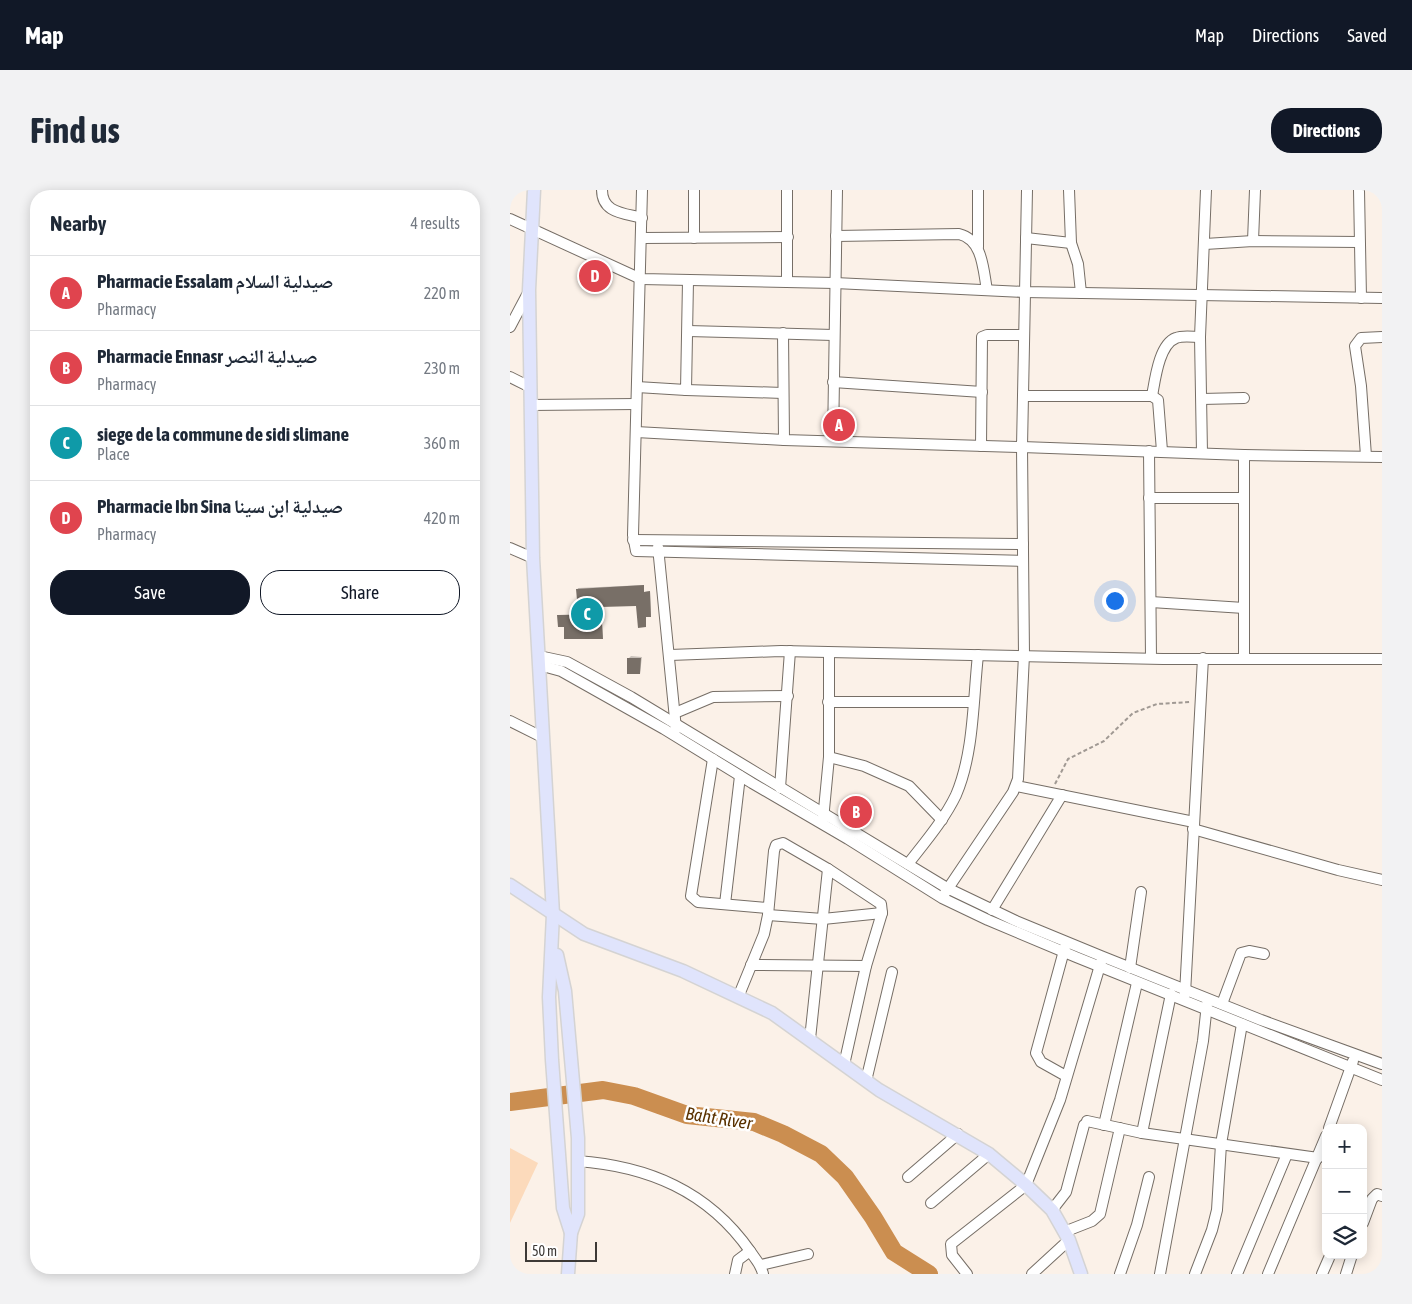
<!DOCTYPE html>
<meta charset="utf-8">
<style>
:root{--surface:#fff;--page:#f2f2f3;--text:#1f2937;--muted:#747a83;--line:#e0e1e3;--accent:#111827}
body{margin:0;font-family:"Asap Condensed","Noto Naskh Arabic",sans-serif;background:var(--page);color:var(--text)}
.controls{position:absolute;right:15px;bottom:15px;display:grid;overflow:hidden;border-radius:10px;box-shadow:0 2px 12px #0003}
.controls button{width:45px;height:45px;display:grid;place-items:center;padding:0;border:0;border-bottom:1px solid var(--line);background:var(--surface);color:var(--text);font:25px sans-serif}
.scale{position:absolute;left:15px;bottom:12px;width:72px;box-sizing:border-box;padding-left:5px;border:2px solid #3d3936;border-top:0;font-size:14px;line-height:18px;white-space:nowrap;color:#3d3936;-webkit-text-stroke:4px #fff;paint-order:stroke}
.you{position:absolute;left:604px;top:410px;width:18px;height:18px;margin:-12px;border:4px solid #fff;border-radius:50%;background:#1a73e8;box-shadow:0 0 0 8px #1a73e833}
.badge{display:grid;place-items:center;width:32px;height:32px;border-radius:50%;background:var(--accent);color:#fff;font-size:16px;font-weight:700}
.pin{position:absolute;translate:-50% -50%;border:2px solid #fff;box-shadow:0 1px 5px #0006}
.list{margin:0;padding:0;list-style:none}
h2{display:flex;justify-content:space-between;align-items:center;height:65px;margin:0;padding:0 20px;font-size:21px}
h2 small{font-size:16px;font-weight:400;color:var(--muted)}
.list li{display:grid;grid-template-columns:32px 1fr auto;gap:15px;align-items:center;box-sizing:border-box;height:75px;padding:0 20px;border-top:1px solid var(--line)}
.list b{display:block;font-size:19px;white-space:nowrap}
.list p{margin:0;font-size:16px;white-space:nowrap;color:var(--muted)}
.list em{font-size:16px;font-style:normal;color:var(--muted)}
.actions{display:flex;gap:10px;padding:15px 20px}
.actions a{flex:1;padding:11px 0;border:1px solid var(--accent);border-radius:20px;text-align:center;font-size:18px;color:var(--accent)}
.actions .main{background:var(--accent);color:#fff}
.icon{flex:none;width:28px;height:28px;fill:none;stroke:currentColor;stroke-width:2;stroke-linecap:round;stroke-linejoin:round}
.map{position:relative;flex:none;width:872px;height:1084px;overflow:hidden;border-radius:20px}
header{display:flex;align-items:center;gap:30px;box-sizing:border-box;height:70px;padding:0 25px;background:var(--accent);color:#fff}
header strong{font-size:24px}
nav{display:flex;gap:28px;margin-inline-start:auto;font-size:18px}
.intro{display:flex;align-items:center;justify-content:space-between;box-sizing:border-box;height:120px;padding:0 30px}
h1{margin:0;font-size:35px}
.button{padding:12px 22px;border-radius:20px;background:var(--accent);color:#fff;font-size:18px;font-weight:700}
main{display:flex;gap:30px;padding:0 30px}
aside{flex:1;background:var(--surface);border-radius:20px;box-shadow:0 2px 12px #0003}
.map>svg:first-child{display:block}
</style>
<header>
<strong>Map</strong>
<nav><a>Map</a><a>Directions</a><a>Saved</a></nav>
</header>
<div class="intro"><h1>Find us</h1><a class="button">Directions</a></div>
<main>
<aside>
<h2>Nearby<small>4 results</small></h2>
<ul class="list">
<li><span class="badge" style="background:#e0444e">A</span><div><b>Pharmacie Essalam صيدلية السلام</b><p>Pharmacy</p></div><em>220 m</em></li>
<li><span class="badge" style="background:#e0444e">B</span><div><b>Pharmacie Ennasr صيدلية النصر</b><p>Pharmacy</p></div><em>230 m</em></li>
<li><span class="badge" style="background:#0f9aa8">C</span><div><b>siege de la commune de sidi slimane</b><p>Place</p></div><em>360 m</em></li>
<li><span class="badge" style="background:#e0444e">D</span><div><b>Pharmacie Ibn Sina صيدلية ابن سينا</b><p>Pharmacy</p></div><em>420 m</em></li>
</ul>
<div class="actions"><a class="main">Save</a><a>Share</a></div>
</aside>
<div class="map">
<svg width="872" height="1084" viewBox="0 0 872 1084">
<rect width="100%" height="100%" fill="#fbf1e8"/>
<polygon fill="#fcdabb" points="0,958 28,973 0,1033"/>
<g fill="#0003">
<polygon points="134,395 134,402 140,401 141,425 136,426 136,436 127,414 91,416 93,447 55,436 48,425 64,424 64,421 69,421 68,398"/>
<polygon points="121,466 132,467 130,483 119,468"/>
</g>
<g fill="none" stroke-linecap="round" stroke-linejoin="round">
<polyline stroke="#cb8e50" stroke-width="18" points="0,912 93,900 124,906 177,925 244,932 273,944 311,964 335,987 363,1027 384,1062 419,1084"/>
</g>
<g fill="#786f67">
<polygon points="134,395 134,402 140,401 141,427 136,427 136,437 128,438 126,416 91,417 93,449 54,449 54,437 48,437 47,425 63,425 62,421 68,421 66,399"/>
<polygon points="117,468 131,468 130,484 117,484"/>
</g>
<g fill="none" stroke-linecap="round" stroke-linejoin="round">
<defs>
<g id="minor">
<path d="M92,0C92,23 114,23 132,28"/>
<polyline points="132,0 123,345 126,361 513,371"/>
<polyline points="184,0 184,48"/>
<polyline points="559,0 561,53 568,74 571,103"/>
<polyline points="849,0 851,108"/>
<polyline points="0,29 131,89 325,93 514,102 872,108"/>
<path d="M326,46L449,44C473,50 473,79 477,100"/>
<polyline points="132,48 278,47"/>
<polyline points="516,48 561,53"/>
<polyline points="743,51 745,0"/>
<polyline points="695,54 743,51 849,52"/>
<polyline points="468,57 468,0"/>
<polyline points="277,92 277,0"/>
<polyline points="0,137 19,101"/>
<polyline points="178,141 323,145"/>
<polyline points="273,143 274,250"/>
<polyline points="0,187 20,197"/>
<polyline points="323,192 472,202"/>
<polyline points="127,197 176,200 178,91"/>
<polyline points="176,200 273,203"/>
<polyline points="513,206 642,206 648,210 652,261"/>
<path d="M642,206C645,190 649,154 666,148C673,145 683,147 690,147"/>
<polyline points="692,209 734,208"/>
<polyline points="20,215 126,214"/>
<polyline points="126,242 274,250 512,257 517,0"/>
<polyline points="323,251 327,0"/>
<polyline points="471,256 472,147 477,145 514,145"/>
<polyline points="639,261 641,468"/>
<polyline points="692,263 690,147 696,0"/>
<polyline points="856,266 851,196 845,156 851,148 872,147"/>
<polyline points="639,308 734,308"/>
<polyline points="123,350 513,354"/>
<polyline points="148,357 166,539"/>
<polyline points="0,358 23,368"/>
<polyline points="641,412 734,418"/>
<polyline points="160,465 271,461 653,469 872,469"/>
<polyline points="29,466 57,472 121,507 437,698 506,731 591,766 751,830 872,874"/>
<polyline points="734,469 734,265"/>
<polyline points="29,475 51,481 154,539 242,593 338,649 432,708 478,730 566,767 872,890"/>
<polyline points="318,512 463,512"/>
<polyline points="165,523 203,507 278,506"/>
<polyline points="0,531 34,548"/>
<polyline points="319,567 354,576 399,596 432,630"/>
<polyline points="203,569 181,706 188,712 258,718"/>
<polyline points="506,596 684,632"/>
<polyline points="270,598 280,461"/>
<polyline points="313,630 319,567 319,463"/>
<polyline points="683,639 828,680 872,690"/>
<path d="M398,674C415,652 434,630 446,605C464,563 463,510 468,465"/>
<polyline points="435,703 503,602 508,589 514,465 512,257 734,265 872,267"/>
<polyline points="215,714 230,586"/>
<polyline points="482,720 552,605"/>
<polyline points="258,725 313,729 372,723"/>
<polyline points="555,757 526,863 531,872 556,886"/>
<polyline points="241,775 356,776"/>
<polyline points="620,778 631,702"/>
<polyline points="675,804 693,468"/>
<polyline points="229,805 254,744 258,725 264,661 266,655 273,653 318,679 371,714 372,723 356,776 334,875"/>
<polyline points="712,814 731,763 739,761 754,764"/>
<polyline points="300,849 318,679"/>
<polyline points="356,891 382,782"/>
<polyline points="577,931 632,943 808,968"/>
<polyline points="594,935 627,793"/>
<polyline points="819,938 843,871"/>
<polyline points="632,943 661,804"/>
<path d="M67,971C138,976 198,1001 240,1061C245,1069 251,1074 253,1084"/>
<polyline points="398,987 448,944"/>
<polyline points="421,1013 479,964"/>
<polyline points="542,1020 556,1002 574,935"/>
<polyline points="853,1033 862,1009 867,1004 872,1006"/>
<polyline points="554,1042 582,1031 590,1024 610,938"/>
<polyline points="251,1075 298,1064"/>
<polyline points="225,1084 228,1070 240,1061"/>
<polyline points="457,1084 442,1065 441,1054 516,995 550,910 591,772"/>
<polyline points="522,1084 559,1050"/>
<polyline points="610,1084 627,1035 639,987"/>
<polyline points="650,1084 693,851 697,814"/>
<polyline points="685,1084 702,1040 707,1020 711,954 732,834"/>
<polyline points="727,1084 777,964"/>
<polyline points="758,1084 816,946"/>
<polyline points="812,1084 819,1068"/>
<polyline points="836,1084 842,1065"/>
</g>
<g id="major">
<polyline points="24,0 19,100 23,368 43,724 39,807 42,870 53,1018 61,1043"/>
<polyline points="0,695 74,744 173,781 262,823 369,900 479,964 516,995 542,1020 559,1050 571,1084"/>
<polyline points="47,765 55,801 68,948 68,1024 61,1043 58,1084"/>
</g>
</defs>
<use href="#minor" stroke="#766e66" stroke-width="12"/>
<use href="#major" stroke="#d4d3d3" stroke-width="15"/>
<polyline stroke="#a09993" stroke-width="2" stroke-dasharray="4 2.5" stroke-linecap="butt" points="545,594 558,569 594,551 623,523 647,514 680,512"/>
<use href="#minor" stroke="#fff" stroke-width="10"/>
<use href="#major" stroke="#e0e4fc" stroke-width="12"/>
</g>
<g text-anchor="middle" dominant-baseline="central" stroke-width="5" stroke-linejoin="round" paint-order="stroke">
<g font-size="18" font-style="italic" fill="#5a3200" stroke="#fff">
<text transform="translate(209 928) rotate(9)">Baht River</text>
</g>
</g>
</svg>
<div class="controls">
<button>+</button>
<button>−</button>
<button><svg class="icon" aria-label="layers" viewBox="0 0 24 24"><path d="M12 4l9 5-9 5-9-5zM3 14l9 5 9-5"/></svg></button>
</div>
<div class="scale">50 m</div>
<div class="you"></div>
<div class="pin badge" style="left:329px;top:235px;background:#e0444e">A</div>
<div class="pin badge" style="left:346px;top:622px;background:#e0444e">B</div>
<div class="pin badge" style="left:77px;top:424px;background:#0f9aa8">C</div>
<div class="pin badge" style="left:85px;top:86px;background:#e0444e">D</div>
</div>
</main>
